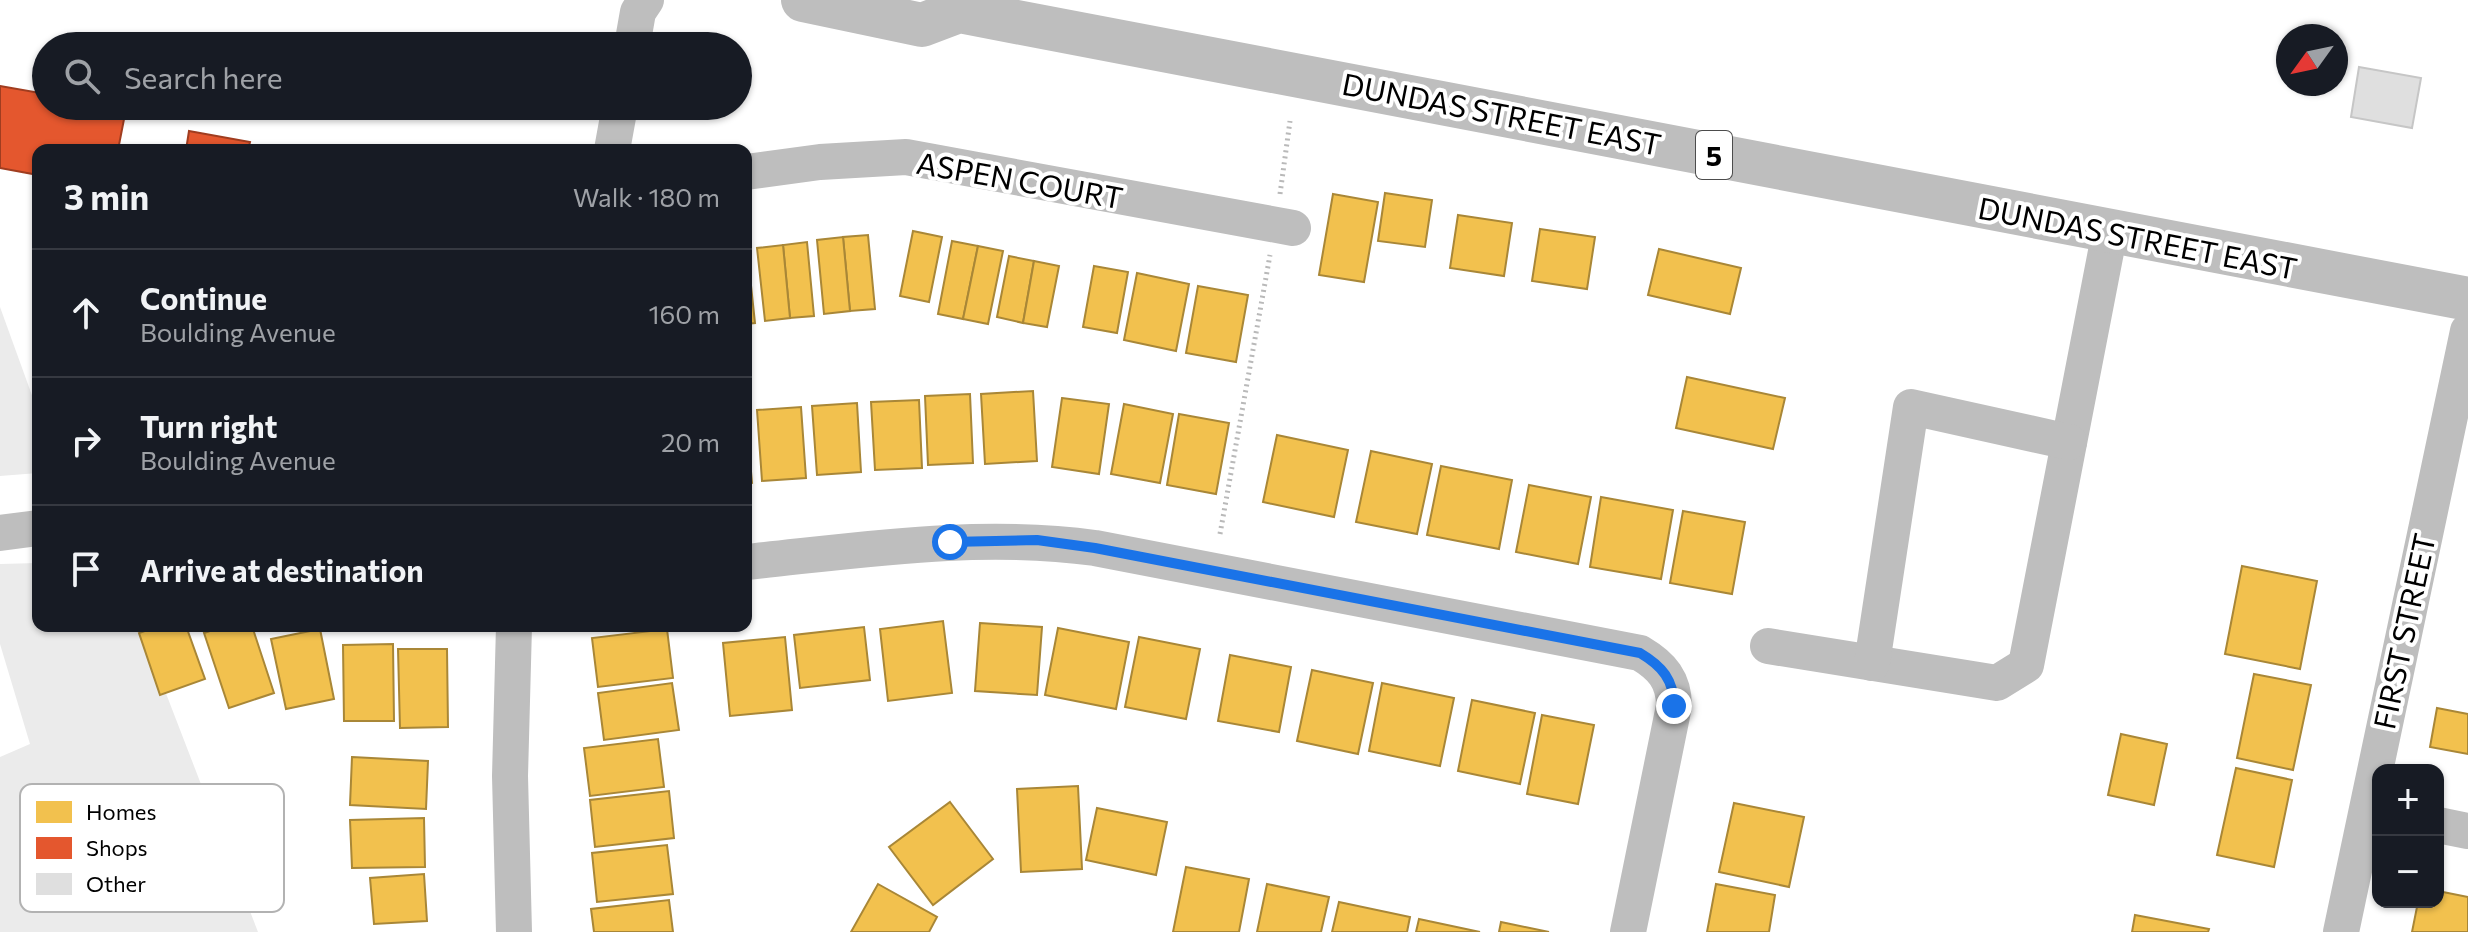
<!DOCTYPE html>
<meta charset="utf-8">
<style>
:root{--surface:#171b24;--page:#20242c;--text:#f1f3f6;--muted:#9ea1a6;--line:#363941}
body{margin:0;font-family:Commissioner,sans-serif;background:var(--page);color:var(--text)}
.controls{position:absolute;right:24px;bottom:24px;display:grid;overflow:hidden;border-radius:16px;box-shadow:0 2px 6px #0004}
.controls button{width:72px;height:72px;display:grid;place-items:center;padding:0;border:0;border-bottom:2px solid var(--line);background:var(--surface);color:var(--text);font:40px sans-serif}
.compass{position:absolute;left:2276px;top:24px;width:72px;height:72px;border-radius:50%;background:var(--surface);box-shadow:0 2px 6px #0004;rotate:237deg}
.stop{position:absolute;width:24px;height:24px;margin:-18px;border:6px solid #1a73e8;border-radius:50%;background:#fff}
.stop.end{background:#1a73e8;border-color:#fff;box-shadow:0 2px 8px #0008}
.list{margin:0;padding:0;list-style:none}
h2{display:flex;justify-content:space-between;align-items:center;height:104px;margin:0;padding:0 32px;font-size:34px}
h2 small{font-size:26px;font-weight:400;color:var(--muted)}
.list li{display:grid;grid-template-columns:52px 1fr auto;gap:24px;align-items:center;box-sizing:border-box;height:128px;padding:0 32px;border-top:2px solid var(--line)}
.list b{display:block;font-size:30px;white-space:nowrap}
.list p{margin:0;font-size:26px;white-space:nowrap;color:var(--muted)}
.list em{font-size:26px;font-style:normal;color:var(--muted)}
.icon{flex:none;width:44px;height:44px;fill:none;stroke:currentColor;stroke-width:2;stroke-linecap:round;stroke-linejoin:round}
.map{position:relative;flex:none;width:2468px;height:932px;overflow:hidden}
.search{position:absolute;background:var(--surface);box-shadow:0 2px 6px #0004;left:32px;top:32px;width:720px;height:88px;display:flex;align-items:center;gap:20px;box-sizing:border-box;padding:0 28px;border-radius:44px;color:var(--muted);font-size:30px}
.panel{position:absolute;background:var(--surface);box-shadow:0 2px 6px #0004;left:32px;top:144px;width:720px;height:488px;border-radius:16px}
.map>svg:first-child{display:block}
</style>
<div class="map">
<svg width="2468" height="932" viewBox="0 0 2468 932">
<rect width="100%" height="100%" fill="#fff"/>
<g fill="#ebebeb">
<polygon points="0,307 38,412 38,473 0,476"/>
<polygon points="38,563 38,626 140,626 258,932 0,932 0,757 30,744 0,644 0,564"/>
</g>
<g fill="#f2c14e" stroke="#a98737" stroke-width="2">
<polygon points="1385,193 1432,200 1425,247 1378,241"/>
<polygon points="1333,194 1378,202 1364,282 1319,275"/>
<polygon points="1458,215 1512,223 1504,276 1450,268"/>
<polygon points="1540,229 1595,237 1587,289 1532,281"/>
<polygon points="913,231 942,237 929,302 900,296"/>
<polygon points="868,235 875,309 850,311 843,237"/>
<polygon points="843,237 850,311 824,314 817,240"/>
<polygon points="952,241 978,246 963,319 938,314"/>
<polygon points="807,242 814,316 790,318 783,245"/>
<polygon points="783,245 790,318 765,321 757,248"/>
<polygon points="978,246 1003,251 988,324 963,319"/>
<polygon points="747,248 755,323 746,324 746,249"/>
<polygon points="1659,249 1741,268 1730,314 1648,295"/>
<polygon points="1009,256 1034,261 1023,323 997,317"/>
<polygon points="1034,261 1059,266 1047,327 1023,323"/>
<polygon points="1094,266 1128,272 1117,333 1083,327"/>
<polygon points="1137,273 1189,284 1176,351 1124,340"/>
<polygon points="1198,286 1248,295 1236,362 1186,353"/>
<polygon points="1687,377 1785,398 1773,449 1676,428"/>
<polygon points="1033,391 1037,461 985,464 981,394"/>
<polygon points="970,394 973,463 928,465 925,396"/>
<polygon points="1062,398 1109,404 1099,474 1052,467"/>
<polygon points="919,400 922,468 875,470 871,402"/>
<polygon points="857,403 861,472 817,475 812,406"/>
<polygon points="1124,404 1173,414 1160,483 1111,474"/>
<polygon points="801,407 806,478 762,481 757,410"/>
<polygon points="1179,414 1229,423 1216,494 1167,485"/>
<polygon points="746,415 752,483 746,484"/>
<polygon points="1277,435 1348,450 1334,517 1263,502"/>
<polygon points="1371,451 1432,464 1417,534 1356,522"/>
<polygon points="1441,466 1512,480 1499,549 1427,535"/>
<polygon points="1529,485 1591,497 1578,564 1516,552"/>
<polygon points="1601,497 1673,510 1661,579 1590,567"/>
<polygon points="1683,511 1745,522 1732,594 1670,583"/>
<polygon points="2242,566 2317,581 2300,669 2225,654"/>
<polygon points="943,621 952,693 888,701 880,629"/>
<polygon points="980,623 1042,627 1037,695 975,691"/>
<polygon points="159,626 186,626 205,679 160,695 139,633"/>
<polygon points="225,626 252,626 274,693 229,708 204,633"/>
<polygon points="864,627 870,680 800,688 794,635"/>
<polygon points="1058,628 1129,642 1116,709 1045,695"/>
<polygon points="320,629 334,699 286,709 271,639"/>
<polygon points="667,629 673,678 598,687 592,638"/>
<polygon points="785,637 792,710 730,716 723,643"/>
<polygon points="1139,637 1200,649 1186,719 1125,707"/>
<polygon points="393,644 394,721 344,721 343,645"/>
<polygon points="398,649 447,649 448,727 400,728"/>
<polygon points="1230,655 1291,667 1279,732 1218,721"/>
<polygon points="1312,670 1373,683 1358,754 1297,741"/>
<polygon points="2254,674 2311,685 2293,770 2237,758"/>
<polygon points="672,683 679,730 604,740 598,693"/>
<polygon points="1382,683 1454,698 1440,766 1369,751"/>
<polygon points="1472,700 1535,713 1520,784 1458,771"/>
<polygon points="2437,708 2468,714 2468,754 2430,747"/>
<polygon points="1542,715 1594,725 1578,804 1527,794"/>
<polygon points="2121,734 2167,744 2154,805 2108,795"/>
<polygon points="658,739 664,787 590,796 584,748"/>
<polygon points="352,757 428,761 426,809 350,805"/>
<polygon points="2236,768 2292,780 2274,867 2217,855"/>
<polygon points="1078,786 1082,869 1021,872 1017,789"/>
<polygon points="669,791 674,838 595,847 590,800"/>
<polygon points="950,802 993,859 933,905 889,847"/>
<polygon points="1734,803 1804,817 1789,887 1719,872"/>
<polygon points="1097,808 1167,822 1156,875 1086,860"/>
<polygon points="424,818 425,867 352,868 350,820"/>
<polygon points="667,845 673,894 597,902 592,853"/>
<polygon points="1186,867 1249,879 1239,932 1173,932"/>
<polygon points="424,874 427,921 374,924 370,878"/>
<polygon points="878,884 937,917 929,932 851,932"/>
<polygon points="1267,884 1329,897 1321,932 1257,932"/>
<polygon points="1716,884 1775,895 1769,932 1707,932"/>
<polygon points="2438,891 2468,897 2468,932 2412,932 2418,902 2438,902"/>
<polygon points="669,900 673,932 594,932 591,909"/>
<polygon points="1339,902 1410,917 1407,932 1332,932"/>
<polygon points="2135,915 2209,929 2208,932 2132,932"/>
<polygon points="1419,919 1480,932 1416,932"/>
<polygon points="1501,922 1549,932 1499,932"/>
</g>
<g fill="#e4572e" stroke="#a03d20" stroke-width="2">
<polygon points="0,86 46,94 46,106 126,109 118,150 38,150 38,175 0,168"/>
<polygon points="189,131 250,142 248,150 186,150"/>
</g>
<polygon fill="#dfdfdf" stroke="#c6c6c6" stroke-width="2" points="2359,67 2421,78 2412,128 2351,117"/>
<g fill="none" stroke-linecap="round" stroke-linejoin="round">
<g stroke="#b9b9b9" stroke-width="5" stroke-dasharray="2 4" stroke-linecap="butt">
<polyline points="1280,194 1290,121"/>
<polyline points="1220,534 1270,255"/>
</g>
<g stroke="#bebebe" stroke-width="36">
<polyline points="632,46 638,12 646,0"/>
<polyline points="612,150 620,106"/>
<polyline points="746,172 820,162 906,157 1293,228"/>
<polyline points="0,533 38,528"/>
<path d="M746,562C863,550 978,532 1095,548L1640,653C1662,666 1674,680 1674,706L1628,932"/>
<polyline points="1768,646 1997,683 2026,665 2110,231"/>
<polyline points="1872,663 1911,407 2069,442"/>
<polyline points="2438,825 2468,831"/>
<polyline points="514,932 510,776 514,626"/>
<polyline points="2341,932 2468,331"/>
</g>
<polyline stroke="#bebebe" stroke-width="44" points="803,0 922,25 959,11 2468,299"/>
</g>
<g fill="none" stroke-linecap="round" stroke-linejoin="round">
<path stroke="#1a73e8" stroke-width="10" d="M950,542L1037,540L1095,548L1640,653C1662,666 1674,680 1674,706"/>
</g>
<g text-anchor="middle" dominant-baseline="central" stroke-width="8" stroke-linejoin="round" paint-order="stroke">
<rect fill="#fff" stroke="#4c4c4c" stroke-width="2" x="1696" y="131" width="36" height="48" rx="6"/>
<g font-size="28" font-weight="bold" fill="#000">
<text x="1714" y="155">5</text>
</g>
<g font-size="30" fill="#000" stroke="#fff">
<text transform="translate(1502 113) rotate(11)">DUNDAS STREET EAST</text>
<text transform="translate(1020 179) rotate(10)">ASPEN COURT</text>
<text transform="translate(2138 237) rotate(11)">DUNDAS STREET EAST</text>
<text transform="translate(2403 631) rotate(-78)">FIRST STREET</text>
</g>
</g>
<rect x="20" y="784" width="264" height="128" rx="12" fill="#fff" stroke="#b2b2b2" stroke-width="2"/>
<rect x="36" y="801" width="36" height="22" fill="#f2c14e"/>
<rect x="36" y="837" width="36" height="22" fill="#e4572e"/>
<rect x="36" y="873" width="36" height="22" fill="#dfdfdf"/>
<g font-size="22" fill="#000">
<text x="86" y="820">Homes</text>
<text x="86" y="856">Shops</text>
<text x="86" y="892">Other</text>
</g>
</svg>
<div class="controls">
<button>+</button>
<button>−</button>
</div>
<svg class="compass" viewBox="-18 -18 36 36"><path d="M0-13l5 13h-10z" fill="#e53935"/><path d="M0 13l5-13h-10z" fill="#9ea1a6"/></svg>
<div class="stop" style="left:950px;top:542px"></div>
<div class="stop end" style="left:1674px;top:706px"></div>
<div class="search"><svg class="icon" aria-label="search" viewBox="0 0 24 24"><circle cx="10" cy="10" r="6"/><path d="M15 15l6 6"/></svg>Search here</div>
<section class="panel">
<h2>3 min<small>Walk · 180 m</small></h2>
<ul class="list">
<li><svg class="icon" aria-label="ahead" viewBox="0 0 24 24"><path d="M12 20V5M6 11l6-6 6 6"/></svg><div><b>Continue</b><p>Boulding Avenue</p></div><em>160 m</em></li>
<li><svg class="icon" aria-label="right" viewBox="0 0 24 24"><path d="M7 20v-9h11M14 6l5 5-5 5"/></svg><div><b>Turn right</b><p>Boulding Avenue</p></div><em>20 m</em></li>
<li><svg class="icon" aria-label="arrive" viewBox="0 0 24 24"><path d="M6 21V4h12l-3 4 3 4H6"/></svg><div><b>Arrive at destination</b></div></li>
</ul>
</section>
</div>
